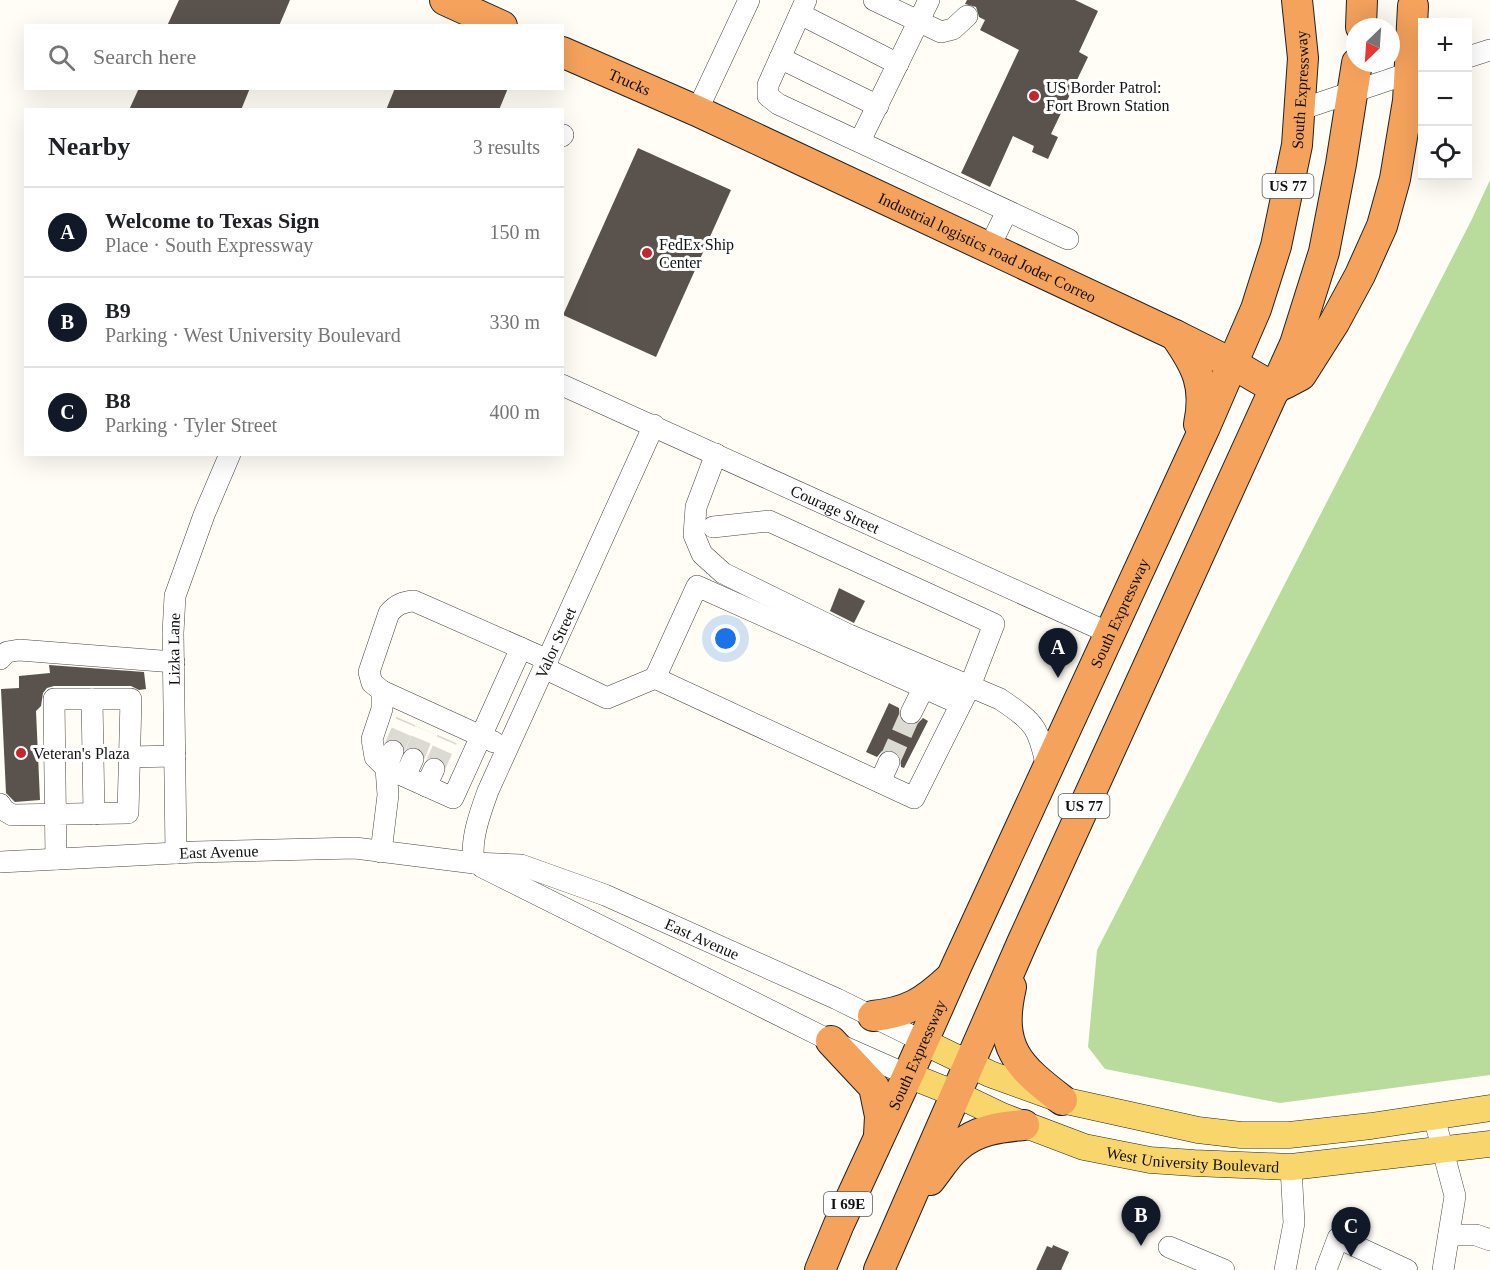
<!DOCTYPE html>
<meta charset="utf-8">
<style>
:root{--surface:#fff;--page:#f2f2f2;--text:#202124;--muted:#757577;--line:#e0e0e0;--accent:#111827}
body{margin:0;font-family:"Times New Roman",serif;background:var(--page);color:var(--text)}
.controls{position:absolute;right:18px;top:18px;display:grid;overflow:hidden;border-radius:0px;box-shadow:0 6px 24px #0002}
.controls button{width:54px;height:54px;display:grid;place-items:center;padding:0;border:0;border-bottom:2px solid var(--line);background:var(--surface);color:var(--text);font:30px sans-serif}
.compass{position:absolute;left:1346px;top:18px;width:54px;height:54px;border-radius:50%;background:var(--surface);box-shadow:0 6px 24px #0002;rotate:205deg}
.you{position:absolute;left:726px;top:639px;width:21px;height:21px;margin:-15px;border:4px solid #fff;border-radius:50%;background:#1a73e8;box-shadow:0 0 0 9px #1a73e833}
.badge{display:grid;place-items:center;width:39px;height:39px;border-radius:50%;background:var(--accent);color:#fff;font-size:20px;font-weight:700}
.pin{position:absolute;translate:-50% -50px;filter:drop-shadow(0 2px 3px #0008)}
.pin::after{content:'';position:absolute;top:32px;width:21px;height:18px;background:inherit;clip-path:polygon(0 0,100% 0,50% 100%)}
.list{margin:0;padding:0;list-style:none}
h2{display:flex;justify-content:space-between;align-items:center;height:78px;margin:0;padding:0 24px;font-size:26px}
h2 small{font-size:20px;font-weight:400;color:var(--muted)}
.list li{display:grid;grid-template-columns:39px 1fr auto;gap:18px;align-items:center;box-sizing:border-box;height:90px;padding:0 24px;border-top:2px solid var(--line)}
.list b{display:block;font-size:22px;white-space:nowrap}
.list p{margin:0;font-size:20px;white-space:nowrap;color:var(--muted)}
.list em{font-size:20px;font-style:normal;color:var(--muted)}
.icon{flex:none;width:33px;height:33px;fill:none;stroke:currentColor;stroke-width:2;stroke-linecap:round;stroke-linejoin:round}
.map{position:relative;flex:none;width:1490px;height:1270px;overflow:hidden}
.search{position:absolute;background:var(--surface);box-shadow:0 6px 24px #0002;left:24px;top:24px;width:540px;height:66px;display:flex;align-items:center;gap:15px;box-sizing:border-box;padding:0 21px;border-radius:0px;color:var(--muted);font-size:22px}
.panel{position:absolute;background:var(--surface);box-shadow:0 6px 24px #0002;left:24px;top:108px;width:540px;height:348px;border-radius:0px}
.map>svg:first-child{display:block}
</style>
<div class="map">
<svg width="1490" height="1270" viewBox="0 0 1490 1270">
<rect width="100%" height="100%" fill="#fffdf5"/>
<polygon fill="#b9dc9c" points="1490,180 1490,1075 1280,1103 1105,1069 1088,1047 1097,950 1471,221"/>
<g fill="#5a524d">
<polygon points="179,0 290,0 279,26 167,26"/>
<polygon points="967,0 1075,0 1098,11 1079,52 1088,57 1051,134 1058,137 1048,159 1032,152 1034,146 1013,136 990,187 961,173 1019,50 980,30 985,20 979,17 976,7 965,4"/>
<polygon points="139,88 250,88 241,110 129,110"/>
<polygon points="395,88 508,88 499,110 386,110"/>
<polygon points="638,148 731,190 656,357 563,315"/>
<polygon points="839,588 865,601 854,623 830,611"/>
<polygon points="49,665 144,672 146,689 139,690 131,686 54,686 47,688 43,693 41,706 36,711 40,800 15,802 6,793 1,689 19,688 19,676 50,673"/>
<polygon points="889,703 899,708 900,719 906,725 917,724 923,718 928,721 904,768 901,767 900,755 894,750 882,751 877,757 866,752"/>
<polygon points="1053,1245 1069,1252 1061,1270 1036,1270 1047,1246 1052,1248"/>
</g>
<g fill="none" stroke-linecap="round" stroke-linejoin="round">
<g stroke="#dbdad3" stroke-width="21" stroke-dasharray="21 10" stroke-linecap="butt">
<polyline points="393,751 406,721"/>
<polyline points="413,759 425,730"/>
<polyline points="889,762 911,713"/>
<polyline points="434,769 447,739"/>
</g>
<defs>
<g id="minor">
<polyline points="806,0 768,85 768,96 778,104 1068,239"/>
<polyline points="874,0 941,32 953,29 967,16"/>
<polyline points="800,14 898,64"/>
<polyline points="1468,57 1490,50"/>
<polyline points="780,58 878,106"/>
<polyline points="1299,110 1421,69"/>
<polyline points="697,111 749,0"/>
<polyline points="562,136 563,135"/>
<polyline points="860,141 929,0"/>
<polyline points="989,248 1007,211"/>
<path id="s1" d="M562,385L1109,633"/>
<path d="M716,454L696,507L694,535L702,554L723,573L849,635L1000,699C1035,723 1039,727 1047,769"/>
<polyline points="0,659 7,652 19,650 174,662"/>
<polyline points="544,668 607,698 655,678 914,798 970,686 994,624 769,521 713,527"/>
<polyline points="655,678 697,586 960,704"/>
<polyline points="382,691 494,742"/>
<polyline points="92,699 94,814"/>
<polyline points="911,713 923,689"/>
<polyline points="393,751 386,768 453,798 521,648"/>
<polyline points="130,757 175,756"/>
<polyline points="405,776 413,759"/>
<polyline points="880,782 889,762"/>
<polyline points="426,786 434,769"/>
<polyline points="0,804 4,810 12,815 128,813 131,699 54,699 56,859"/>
<path d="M381,852L388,795L386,768L375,757L372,739L382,709V691L372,683L369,672L389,613C397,604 403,602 414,601L548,660"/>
<path id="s2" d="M176,853L173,633L175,596L204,515L230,454"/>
<path id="s3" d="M0,862L195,852L355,848L474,863L521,865L605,895L837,999L922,1041"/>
<path id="s4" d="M474,863C470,840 480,813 488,791L654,425"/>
<polyline points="482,867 831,1041 908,1075"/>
<polyline points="1434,1117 1455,1196 1443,1270"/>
<polyline points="1449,1235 1476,1235 1490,1240"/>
<polyline points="1169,1247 1224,1270"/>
<polyline points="1285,1270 1294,1223 1291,1167"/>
<polyline points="1326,1270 1338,1238 1407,1270"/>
</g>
<g id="major">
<polyline points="922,1041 990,1074 1062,1100 1198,1130 1241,1135 1289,1135 1371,1126 1490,1108"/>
<path id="s5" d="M908,1075L956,1094L1002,1116L1084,1147L1150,1160L1194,1163L1291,1167L1490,1144"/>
</g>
<g id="highway">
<polyline points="445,0 502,26"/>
<polyline points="1361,27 1362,0"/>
<path id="s6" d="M562,52L697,111L1175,335L1233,364L1276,389"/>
<path d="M1175,335C1197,366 1207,386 1199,424"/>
<polyline points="1284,384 1301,375 1334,323 1360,275 1382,226 1395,179 1408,101 1413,6"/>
<path d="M1011,987C997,1048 1018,1066 1062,1100"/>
<path d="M873,1016C908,1012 923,1003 949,979"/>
<polyline points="831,1041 874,1087 880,1116 879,1135"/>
<path d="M930,1180C939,1169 947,1155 957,1147C976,1130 1000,1127 1024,1125"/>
<path id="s7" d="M820,1270L839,1224L908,1075L956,967L1205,427L1256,309L1276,246L1297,145L1303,58L1297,0"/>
<polyline points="879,1270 1022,943 1295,344 1324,252 1341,164 1357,63"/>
</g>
</defs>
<use href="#minor" stroke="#444" stroke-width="22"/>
<use href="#major" stroke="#222" stroke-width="27"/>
<use href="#highway" stroke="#222" stroke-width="32"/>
<use href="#minor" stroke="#fff" stroke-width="21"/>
<use href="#major" stroke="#f9d66b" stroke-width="26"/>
<use href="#highway" stroke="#f5a25d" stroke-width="30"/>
</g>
<g fill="#c4262e" stroke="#fff" stroke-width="2">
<circle cx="1034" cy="96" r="6"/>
<circle cx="647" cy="253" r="6"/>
<circle cx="21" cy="753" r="6"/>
</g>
<g text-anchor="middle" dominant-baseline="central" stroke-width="6" stroke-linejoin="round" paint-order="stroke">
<g fill="#fff" stroke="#585858" stroke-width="1.5">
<rect x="1262.5" y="174" width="51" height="24" rx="4.5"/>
<rect x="1058.5" y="794" width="51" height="24" rx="4.5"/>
<rect x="824" y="1192" width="48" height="24" rx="4.5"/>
</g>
<g font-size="15" font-weight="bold" fill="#111">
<text x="1288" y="186">US 77</text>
<text x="1084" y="806">US 77</text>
<text x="848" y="1204">I 69E</text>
</g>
<g font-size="16" fill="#111" stroke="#fff">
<text stroke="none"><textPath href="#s6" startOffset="74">Trucks</textPath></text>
<text stroke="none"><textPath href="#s7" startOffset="1280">South Expressway</textPath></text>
<text stroke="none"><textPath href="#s6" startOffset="468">Industrial logistics road Joder Correo</textPath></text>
<text stroke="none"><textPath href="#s1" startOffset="300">Courage Street</textPath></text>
<text stroke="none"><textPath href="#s7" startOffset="722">South Expressway</textPath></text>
<text stroke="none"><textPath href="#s4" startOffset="237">Valor Street</textPath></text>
<text stroke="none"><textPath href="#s2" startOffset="204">Lizka Lane</textPath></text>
<text stroke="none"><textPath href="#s3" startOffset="219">East Avenue</textPath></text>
<text stroke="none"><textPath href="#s3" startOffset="718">East Avenue</textPath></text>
<text stroke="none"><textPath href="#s7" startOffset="236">South Expressway</textPath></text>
<text stroke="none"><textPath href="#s5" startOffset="300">West University Boulevard</textPath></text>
</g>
<g font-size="16" fill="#111" stroke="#fff" text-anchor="start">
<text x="1046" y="87">US Border Patrol:<tspan x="1046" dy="18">Fort Brown Station</tspan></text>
<text x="659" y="244">FedEx Ship<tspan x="659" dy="18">Center</tspan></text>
<text x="33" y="753">Veteran's Plaza</text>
</g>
</g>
</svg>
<div class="controls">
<button>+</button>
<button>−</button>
<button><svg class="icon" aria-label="locate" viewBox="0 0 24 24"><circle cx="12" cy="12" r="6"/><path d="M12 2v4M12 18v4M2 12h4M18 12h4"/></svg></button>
</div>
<svg class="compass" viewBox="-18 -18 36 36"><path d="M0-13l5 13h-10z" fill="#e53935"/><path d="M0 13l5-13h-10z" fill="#757577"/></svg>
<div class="you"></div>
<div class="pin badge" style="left:1058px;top:678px">A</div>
<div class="pin badge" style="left:1141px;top:1246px">B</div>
<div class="pin badge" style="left:1351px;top:1257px">C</div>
<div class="search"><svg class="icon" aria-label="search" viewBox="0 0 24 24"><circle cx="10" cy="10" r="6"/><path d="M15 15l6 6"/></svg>Search here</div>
<section class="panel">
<h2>Nearby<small>3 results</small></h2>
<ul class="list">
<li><span class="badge">A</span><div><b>Welcome to Texas Sign</b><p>Place · South Expressway</p></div><em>150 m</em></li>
<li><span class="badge">B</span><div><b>B9</b><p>Parking · West University Boulevard</p></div><em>330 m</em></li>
<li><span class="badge">C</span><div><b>B8</b><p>Parking · Tyler Street</p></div><em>400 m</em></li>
</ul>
</section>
</div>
